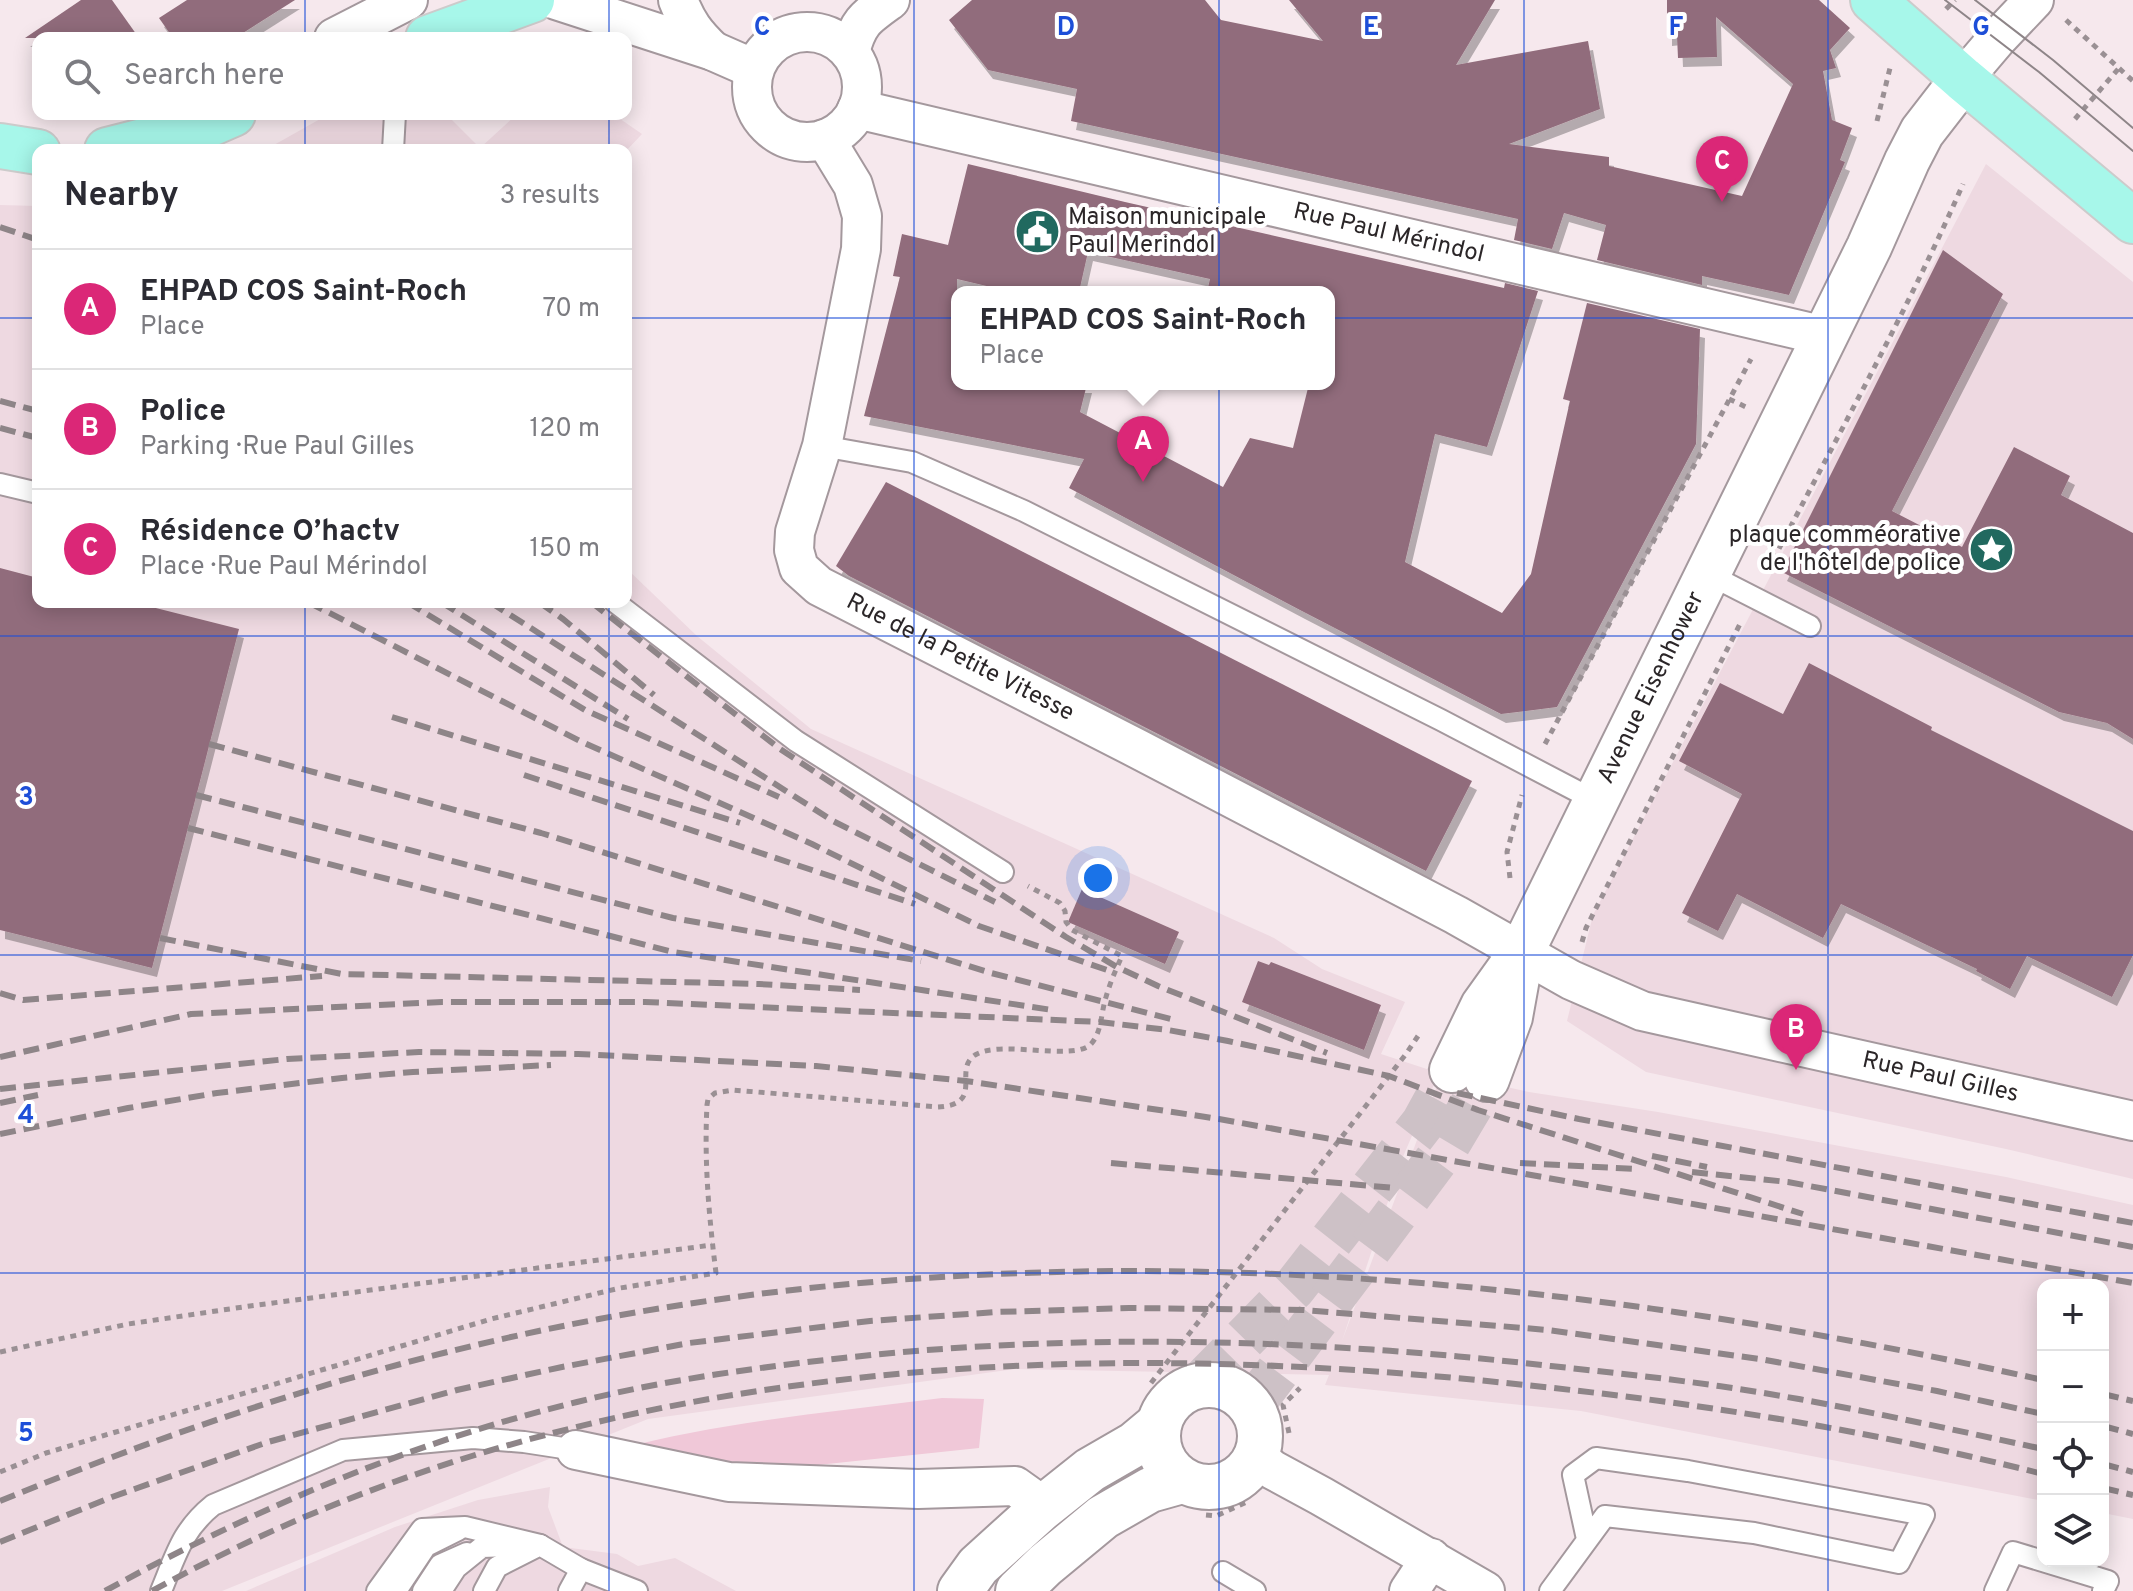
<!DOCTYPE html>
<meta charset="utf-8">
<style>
:root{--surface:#fff;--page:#f2f2f3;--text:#2b2b33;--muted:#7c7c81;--line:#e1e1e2;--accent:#db2777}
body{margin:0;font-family:Overpass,sans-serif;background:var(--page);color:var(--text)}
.controls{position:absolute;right:24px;bottom:24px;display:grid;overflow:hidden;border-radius:16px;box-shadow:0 4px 20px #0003}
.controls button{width:72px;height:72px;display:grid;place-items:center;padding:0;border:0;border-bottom:2px solid var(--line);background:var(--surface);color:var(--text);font:40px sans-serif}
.you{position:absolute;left:1098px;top:878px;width:28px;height:28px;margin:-20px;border:6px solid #fff;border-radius:50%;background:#1a73e8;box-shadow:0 0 0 12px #1a73e833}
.badge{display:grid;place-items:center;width:52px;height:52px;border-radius:50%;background:var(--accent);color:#fff;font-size:26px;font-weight:700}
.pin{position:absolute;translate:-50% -66px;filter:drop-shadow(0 2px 4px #0008)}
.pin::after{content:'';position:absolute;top:42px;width:28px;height:24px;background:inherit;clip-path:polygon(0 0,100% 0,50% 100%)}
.popup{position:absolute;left:951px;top:286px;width:384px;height:104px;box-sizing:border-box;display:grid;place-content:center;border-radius:16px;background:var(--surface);filter:drop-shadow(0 2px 6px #0005);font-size:26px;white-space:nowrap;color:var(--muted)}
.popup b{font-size:30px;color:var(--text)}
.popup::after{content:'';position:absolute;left:50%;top:100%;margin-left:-16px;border:16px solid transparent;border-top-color:var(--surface)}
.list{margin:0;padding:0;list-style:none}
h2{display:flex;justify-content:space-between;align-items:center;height:104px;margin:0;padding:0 32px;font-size:34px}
h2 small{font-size:26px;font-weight:400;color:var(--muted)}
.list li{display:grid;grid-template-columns:52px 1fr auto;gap:24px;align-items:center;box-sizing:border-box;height:120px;padding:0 32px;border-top:2px solid var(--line)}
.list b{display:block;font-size:30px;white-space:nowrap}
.list p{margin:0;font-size:26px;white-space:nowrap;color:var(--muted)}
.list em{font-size:26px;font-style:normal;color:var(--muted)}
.icon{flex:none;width:44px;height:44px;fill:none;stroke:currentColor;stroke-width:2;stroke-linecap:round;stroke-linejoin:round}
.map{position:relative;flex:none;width:2133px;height:1591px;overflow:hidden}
.search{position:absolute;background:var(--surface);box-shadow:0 4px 20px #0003;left:32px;top:32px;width:600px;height:88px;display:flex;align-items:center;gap:20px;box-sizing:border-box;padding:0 28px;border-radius:16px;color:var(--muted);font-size:30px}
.panel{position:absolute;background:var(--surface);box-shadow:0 4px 20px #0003;left:32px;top:144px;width:600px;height:464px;border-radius:16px}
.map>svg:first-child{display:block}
</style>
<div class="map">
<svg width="2133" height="1591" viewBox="0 0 2133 1591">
<defs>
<filter id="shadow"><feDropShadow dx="5" dy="9" stdDeviation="0" flood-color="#0004"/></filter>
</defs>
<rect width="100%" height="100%" fill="#f6e8ed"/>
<g fill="#eed9e1">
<polygon points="329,114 446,114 480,148 517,114 613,114 642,134 626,151 265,150"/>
<polygon points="1986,164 2133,282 2133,1179 2006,1149 1646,1072 1567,1021 1593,915"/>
<polygon points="0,205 38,206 38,602 626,602 626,568 697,636 811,729 1274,938 1322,969 1405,1002 1381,1054 1439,1073 1402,1159 1342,1341 1442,1073 1529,1092 1658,1112 2006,1177 2133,1205 2133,1519 2103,1513 2103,1285 2043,1285 2043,1501 1581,1411 1325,1385 1329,1375 1015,1369 648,1419 222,1591 0,1591"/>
<polygon points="550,1487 548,1507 563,1547 617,1554 638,1566 675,1558 736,1591 246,1591 395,1527 478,1500"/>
</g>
<path fill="#f0c8d8" d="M942,1398L984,1399L979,1448L789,1468L716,1465L619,1449C725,1421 834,1412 942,1398Z"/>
<g fill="#916c7b" fill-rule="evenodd" filter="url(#shadow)">
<polygon points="81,0 112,0 139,38 25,38"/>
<polygon points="187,0 295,0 235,38 173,38 159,18"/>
<polygon points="972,0 1205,0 1221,20 1323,41 1289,0 1495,0 1456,65 1588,41 1600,109 1509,144 1609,157 1609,166 1742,196 1793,84 1716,17 1717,57 1678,58 1677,36 1667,37 1667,0 1819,0 1850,28 1830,50 1836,68 1823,71 1832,120 1852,128 1840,160 1845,162 1789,295 1702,276 1702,285 1597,260 1606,225 1564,213 1552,249 1514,240 1518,219 1071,121 1077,89 988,70 949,20"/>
<path d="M968,164L1125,202L1504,288L1505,283L1538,291L1487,447L1435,434L1405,562L1502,613L1531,574L1570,401L1563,399L1587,303L1700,329L1696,444L1557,707L1501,714L1300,610L1069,488L1084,459L864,416L900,277L893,276L902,234L948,245ZM1088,252L1210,279L1207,292H1329V384H1309L1293,448L1250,438L1223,487L1080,412L1087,384H957V279L1012,292H1079Z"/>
<polygon points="1943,250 2003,294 1892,511 1962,547 2014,447 2070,476 2061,495 2133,533 2133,739 2107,723 2059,712 1782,572"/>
<polygon points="886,482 1472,781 1426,871 849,576 836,566"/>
<polygon points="0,568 38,578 38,602 132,602 239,629 152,968 0,930"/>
<polygon points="1809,663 1932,727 1931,730 2133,831 2133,955 2112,997 2027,956 2010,989 1976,971 1977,969 1841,904 1823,938 1737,894 1718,931 1682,913 1742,794 1679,761 1720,683 1783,714"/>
<polygon points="1082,889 1179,932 1165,964 1068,922"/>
<polygon points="1258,961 1269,965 1271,962 1381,1005 1364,1050 1242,1002"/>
</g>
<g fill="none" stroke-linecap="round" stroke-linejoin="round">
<g stroke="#cdc1c6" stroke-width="44" stroke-dasharray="44 22" stroke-linecap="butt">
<polyline points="1198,1386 1294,1288 1423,1123 1452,1070"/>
<polyline points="1251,1407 1449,1143 1487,1079"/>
</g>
<defs>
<g id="lane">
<polyline points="393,150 395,114"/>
<polyline points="822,446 912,462 1024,511 1441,720 1596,801"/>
<polyline points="0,484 38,493"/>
<polyline points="1708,574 1810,626"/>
<polyline points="615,602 796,741 1003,872"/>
<polyline points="1223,1572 1255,1591"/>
<path d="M161,1591C176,1555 182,1530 213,1505L343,1450L473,1438L524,1442L576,1450"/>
<polyline points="377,1591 422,1529 465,1527 540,1545"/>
<polyline points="396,1591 426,1546 458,1530"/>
<polyline points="423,1591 440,1565 467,1553"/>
<polyline points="441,1591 456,1568 482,1547 512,1546"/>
<polyline points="484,1591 497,1567 540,1545 581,1569"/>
<polyline points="569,1591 581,1569 637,1591"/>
<polyline points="1550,1591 1605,1516 1754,1533 1899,1563 1924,1515 1688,1471 1596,1458 1573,1475 1587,1539"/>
<polyline points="1995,1591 2013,1552 2108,1581 2103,1591"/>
</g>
<g id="street">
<polyline points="556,0 713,51 754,69"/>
<path d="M678,0C687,23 695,34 713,51"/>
<circle cx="807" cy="87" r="55"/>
<polyline points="334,38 408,0"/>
<path d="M850,52C858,22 865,18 890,0"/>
<polyline points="1963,79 1997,39 2034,0"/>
<path id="s1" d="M857,109L1825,336"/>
<path id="s2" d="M825,139L853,185L862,216L861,249L822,446L795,532L794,550L799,568L819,586L1138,749L1456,915L1571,980L1642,1011L2133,1121"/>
<polyline points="576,1450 729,1482 918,1489 1015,1486 1029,1496 1041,1509"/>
<polyline points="1256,1457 1273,1470 1321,1496 1485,1591"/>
<polyline points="1409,1591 1431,1558"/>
</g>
<g id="secondary">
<path id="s3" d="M1452,1070L1483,1006L1521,953L1869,247L1907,161L1922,132L1963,79"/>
<polyline points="1487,1079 1510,1017 1519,967"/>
<circle cx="1209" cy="1436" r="51"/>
<polyline points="960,1591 978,1566 1041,1509 1090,1470 1135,1444 1159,1424"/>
<polyline points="1018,1591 1045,1565 1103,1517 1150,1490 1182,1481"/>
</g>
<g id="primary">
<polyline points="1873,0 1963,79 2133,221"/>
<polyline points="428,38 532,0"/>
<polyline points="0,146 38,152"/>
<polyline points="107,150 210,124 233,114"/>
</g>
</defs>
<use href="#lane" stroke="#a4989d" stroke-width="24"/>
<use href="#street" stroke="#a4989d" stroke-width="42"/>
<use href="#secondary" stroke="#a4989d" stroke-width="48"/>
<use href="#primary" stroke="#cccbcb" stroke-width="48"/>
<g stroke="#9a9094" stroke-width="5" stroke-dasharray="6 6" stroke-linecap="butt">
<polyline points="1946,9 1955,0"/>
<polyline points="2066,20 2133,81"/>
<polyline points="2075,119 2119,68"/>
<polyline points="1877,121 1890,68"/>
<polyline points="1729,399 1746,407"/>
<path d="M1768,570C1834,442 1905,316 1963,184"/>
<polyline points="1545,744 1751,359"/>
<polyline points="1510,878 1507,852 1522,795"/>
<polyline points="1582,942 1586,928 1741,622"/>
<polyline points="0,1352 128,1324 250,1306 712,1245"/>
<polyline points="1151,1383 1406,1054 1418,1036"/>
<polyline points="1289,1433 1283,1405 1300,1388"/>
<path d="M0,1472L46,1453L491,1319L620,1288L716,1273C709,1217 704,1162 707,1105L708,1099L715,1093L733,1090L937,1107C986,1105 952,1070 975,1055C1001,1039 1074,1062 1091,1044C1102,1032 1101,1012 1106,997C1110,983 1116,969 1122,956L1072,930L1066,922L1065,911L1060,903L1028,886"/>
<polyline points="1206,1515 1216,1516 1249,1501"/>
</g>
<use href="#lane" stroke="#fff" stroke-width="20"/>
<use href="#street" stroke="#fff" stroke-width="38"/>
<use href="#secondary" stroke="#fff" stroke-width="44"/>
<use href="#primary" stroke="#a7f7ea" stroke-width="44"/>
<g stroke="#8e8588" stroke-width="2">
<polyline points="1945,0 2039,72 2133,151"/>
<polyline points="1975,0 2053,60 2133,128"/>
</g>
<g stroke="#8e8588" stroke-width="6" stroke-dasharray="16 8" stroke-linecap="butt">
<polyline points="0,227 38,240"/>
<polyline points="0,401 38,411"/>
<polyline points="0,428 38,438"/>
<polyline points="308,602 580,741 812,844 979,926 1110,971"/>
<polyline points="407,602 585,710 779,797"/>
<polyline points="441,602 628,719"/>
<polyline points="490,602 833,821 995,902"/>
<polyline points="539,602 563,619 654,695"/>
<polyline points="591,602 780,749 1066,937 1117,967 1158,986 1327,1053"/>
<polyline points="392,717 740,823"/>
<polyline points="209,744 541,833 991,973 1171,1019"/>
<polyline points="524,775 915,904"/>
<polyline points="196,795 673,918 921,961"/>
<polyline points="188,828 673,952 1052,1010"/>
<polyline points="160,938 342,974 759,984 860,990"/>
<polyline points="0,993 23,1000 322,976"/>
<polyline points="0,1057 191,1014 442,1002 645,1002 1100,1022 1168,1030 1228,1041 1389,1076 1478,1110 1803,1214"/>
<polyline points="0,1089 287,1059 419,1052 578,1054 816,1066 966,1081 1219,1119 2133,1283"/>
<polyline points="1457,1093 1579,1119 2133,1223"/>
<polyline points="0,1103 38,1095"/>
<polyline points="0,1134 128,1108 217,1093 342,1078 413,1072 551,1065"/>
<polyline points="1652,1156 1707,1167"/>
<polyline points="1111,1163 1395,1188"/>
<polyline points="1520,1163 1636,1169"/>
<polyline points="1692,1172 1788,1182 2133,1247"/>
<polyline points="2103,1394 2133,1401"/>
<polyline points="2103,1426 2133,1434"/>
<polyline points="2103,1464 2133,1472"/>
<polyline points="2103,1488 2133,1495"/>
<path d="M0,1501C196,1421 390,1358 599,1319C1078,1229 1571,1275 2043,1380"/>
<polyline points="0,1542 112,1497 268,1442 457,1390 562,1367 689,1343 870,1321 996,1312 1129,1308 1304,1310 1548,1330 1760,1359 1937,1391 2043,1414"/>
<path d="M105,1591C254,1509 412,1442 577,1402C664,1380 754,1368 843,1358C1078,1332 1316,1339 1551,1366C1607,1372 1663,1378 1719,1386C1828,1402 1936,1426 2043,1449"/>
<path d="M152,1591C571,1360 1059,1334 1525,1385C1700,1403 1873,1431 2043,1474"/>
</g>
</g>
<path fill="none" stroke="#1d4ed8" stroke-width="2" stroke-opacity="0.55" d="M305,0V38M609,0V38M914,0V1591M1219,0V1591M1524,0V1591M1828,0V1591M305,114V150M609,114V150M0,318H38M626,318H2133M305,602V1591M609,602V1591M0,636H2133M0,955H2133M0,1273H2133"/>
<defs>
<symbol id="civic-disc" viewBox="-11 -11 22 22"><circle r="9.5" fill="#21695f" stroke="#fff"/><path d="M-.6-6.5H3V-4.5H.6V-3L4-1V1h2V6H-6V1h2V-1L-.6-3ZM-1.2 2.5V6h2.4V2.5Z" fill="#fff"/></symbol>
<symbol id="sight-disc" viewBox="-11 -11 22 22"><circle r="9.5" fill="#21695f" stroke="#fff"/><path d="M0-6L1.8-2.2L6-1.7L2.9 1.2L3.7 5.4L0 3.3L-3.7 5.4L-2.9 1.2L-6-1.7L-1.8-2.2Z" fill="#fff"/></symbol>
</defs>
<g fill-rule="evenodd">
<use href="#civic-disc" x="1012" y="206" width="51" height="51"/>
<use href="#sight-disc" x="1966" y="524" width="51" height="51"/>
</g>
<g text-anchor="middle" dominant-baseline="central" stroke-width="8" stroke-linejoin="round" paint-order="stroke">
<g font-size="24" fill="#2b2628" stroke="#fff" text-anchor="start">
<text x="1068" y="218">Maison municipale<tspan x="1068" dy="28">Paul Merindol</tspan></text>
<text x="1961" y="536" text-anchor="end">plaque comméorative<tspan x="1961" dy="28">de l'hôtel de police</tspan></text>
</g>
<g font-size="24" fill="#2b2628" stroke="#fff">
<text stroke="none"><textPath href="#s1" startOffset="546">Rue Paul Mérindol</textPath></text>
<text stroke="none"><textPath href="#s2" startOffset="632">Rue de la Petite Vitesse</textPath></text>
<text stroke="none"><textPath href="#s3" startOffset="432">Avenue Eisenhower</textPath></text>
<text stroke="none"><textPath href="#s2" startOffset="1706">Rue Paul Gilles</textPath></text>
</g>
</g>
<g font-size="26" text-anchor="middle" font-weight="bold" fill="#1d4ed8" stroke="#fff" stroke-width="8" stroke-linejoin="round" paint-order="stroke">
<text x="762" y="35">C</text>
<text x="1066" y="35">D</text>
<text x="1371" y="35">E</text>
<text x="1676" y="35">F</text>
<text x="1981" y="35">G</text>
<text x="26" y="805">3</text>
<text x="26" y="1123">4</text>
<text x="26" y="1441">5</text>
</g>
</svg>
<div class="controls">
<button>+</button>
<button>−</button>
<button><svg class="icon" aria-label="locate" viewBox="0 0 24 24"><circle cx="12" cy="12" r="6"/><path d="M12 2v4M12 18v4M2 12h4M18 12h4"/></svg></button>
<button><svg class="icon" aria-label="layers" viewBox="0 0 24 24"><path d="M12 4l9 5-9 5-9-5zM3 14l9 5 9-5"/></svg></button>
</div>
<div class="you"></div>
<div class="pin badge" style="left:1143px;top:482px">A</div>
<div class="popup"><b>EHPAD COS Saint-Roch</b>Place</div>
<div class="pin badge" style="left:1796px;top:1070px">B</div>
<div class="pin badge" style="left:1722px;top:202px">C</div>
<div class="search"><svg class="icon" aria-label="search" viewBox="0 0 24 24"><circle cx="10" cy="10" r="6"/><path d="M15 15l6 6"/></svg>Search here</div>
<section class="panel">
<h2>Nearby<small>3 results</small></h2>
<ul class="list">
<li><span class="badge">A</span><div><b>EHPAD COS Saint-Roch</b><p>Place</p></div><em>70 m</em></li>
<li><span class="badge">B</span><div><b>Police</b><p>Parking · Rue Paul Gilles</p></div><em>120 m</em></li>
<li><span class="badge">C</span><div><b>Résidence O’hactv</b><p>Place · Rue Paul Mérindol</p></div><em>150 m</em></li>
</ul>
</section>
</div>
